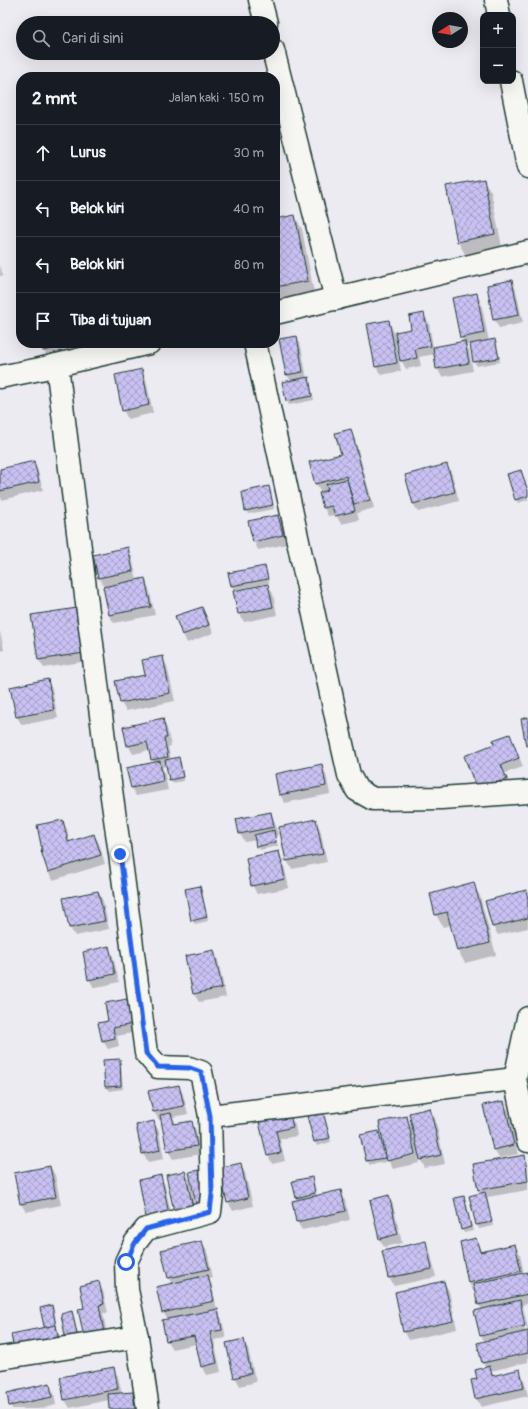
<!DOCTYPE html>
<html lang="id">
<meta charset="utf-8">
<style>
:root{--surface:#171b24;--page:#242831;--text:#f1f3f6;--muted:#9ea1a6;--line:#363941}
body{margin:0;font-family:Pangolin,sans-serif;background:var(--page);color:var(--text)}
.controls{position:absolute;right:12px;top:12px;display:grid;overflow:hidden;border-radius:8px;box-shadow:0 4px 16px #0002}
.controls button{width:36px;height:36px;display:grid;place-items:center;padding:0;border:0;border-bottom:1px solid var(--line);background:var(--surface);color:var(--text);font:20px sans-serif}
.compass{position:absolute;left:432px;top:12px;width:36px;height:36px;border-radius:50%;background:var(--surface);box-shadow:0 4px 16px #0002;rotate:259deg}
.stop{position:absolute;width:12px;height:12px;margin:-9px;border:3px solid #2563eb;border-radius:50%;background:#fff}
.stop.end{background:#2563eb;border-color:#fff;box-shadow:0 1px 4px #0008}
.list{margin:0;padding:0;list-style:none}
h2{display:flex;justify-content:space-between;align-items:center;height:52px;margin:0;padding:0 16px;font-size:17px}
h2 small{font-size:13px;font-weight:400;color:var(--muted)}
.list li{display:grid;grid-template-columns:26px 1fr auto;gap:12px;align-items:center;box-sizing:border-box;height:56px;padding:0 16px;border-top:1px solid var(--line)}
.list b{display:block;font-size:15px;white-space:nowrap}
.list em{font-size:13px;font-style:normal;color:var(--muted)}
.icon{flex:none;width:22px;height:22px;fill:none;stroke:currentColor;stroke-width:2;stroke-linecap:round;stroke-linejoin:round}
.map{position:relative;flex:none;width:528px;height:1409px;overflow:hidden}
.search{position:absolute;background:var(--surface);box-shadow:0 4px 16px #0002;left:16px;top:16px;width:264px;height:44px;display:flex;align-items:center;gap:10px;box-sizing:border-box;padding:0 14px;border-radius:22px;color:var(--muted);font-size:15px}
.panel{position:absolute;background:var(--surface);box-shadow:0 4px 16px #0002;left:16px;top:72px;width:264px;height:276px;border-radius:16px}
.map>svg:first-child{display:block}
</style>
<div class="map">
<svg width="528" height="1409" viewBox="0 0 528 1409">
<defs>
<pattern id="building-cross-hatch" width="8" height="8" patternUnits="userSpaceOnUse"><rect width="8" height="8" fill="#cac1f3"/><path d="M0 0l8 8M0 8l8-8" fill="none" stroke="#a39ec6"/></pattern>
</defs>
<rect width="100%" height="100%" fill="#edebf2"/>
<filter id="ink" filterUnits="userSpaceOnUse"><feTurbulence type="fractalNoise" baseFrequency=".025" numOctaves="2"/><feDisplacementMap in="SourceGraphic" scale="8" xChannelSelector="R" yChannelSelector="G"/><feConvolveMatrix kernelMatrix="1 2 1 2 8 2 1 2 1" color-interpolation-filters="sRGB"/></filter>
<g filter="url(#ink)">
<g fill="#0003" fill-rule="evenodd">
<polygon points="484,180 491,192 502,247 465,254 458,242"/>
<polygon points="295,216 302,229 314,293 275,301 275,220"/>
<polygon points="0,264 3,276 0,276"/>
<polygon points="511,281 516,290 523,323 499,328 494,319"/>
<polygon points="476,294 481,302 489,341 494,340 497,344 500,362 477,366 474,362 471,345 466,345 469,350 473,371 442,377 437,368 435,354 419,357 421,366 406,369 401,360 398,344 396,344 401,371 381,375 376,367 389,321 394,333 413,330 424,315 429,323 433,347 463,342 461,337"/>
<polygon points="296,337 301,346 307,379 310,382 314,400 289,405 287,401 291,381 287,375 280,340"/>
<polygon points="42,343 91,343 94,354 51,363 44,351"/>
<polygon points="141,371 146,379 153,413 128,419 123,410"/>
<polygon points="350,430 355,439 374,508 357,513 359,520 341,524 336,515 328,516 324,508 320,494 321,493 316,484 310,463 342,454"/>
<polygon points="33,462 38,471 43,490 2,500 0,496 0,470"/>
<polygon points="447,465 452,474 459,501 418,512 413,503"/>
<polygon points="521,471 528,490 528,500 518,503 516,499"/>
<polygon points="268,487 271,491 274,509 248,514 246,510"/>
<polygon points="278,516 283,524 287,544 258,550 254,541"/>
<polygon points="127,548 132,557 137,581 144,579 149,588 155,615 114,623 109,615 104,587 99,578 94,555"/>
<polygon points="264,567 267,571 269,583 234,590 232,586"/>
<polygon points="268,585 273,594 277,615 244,622 239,614"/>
<polygon points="202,608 207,616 213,633 187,643 183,634"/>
<polygon points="76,609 88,661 44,668 39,660 32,616"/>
<polygon points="0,631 4,650 0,651"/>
<polygon points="162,657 167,666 175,701 126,711 121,703"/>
<polygon points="47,680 52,689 58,718 22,725 17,717 11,688"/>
<polygon points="163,720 167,728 171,746 168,747 171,760 178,758 181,762 184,781 172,783 170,779 167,766 162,767 164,771 168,790 136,796 132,788 154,763 150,750 133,754 128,745"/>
<polygon points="509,735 514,743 523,767 505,773 511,787 478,789 496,745"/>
<polygon points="321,765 326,774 330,794 285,803 280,795 276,774"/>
<polygon points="271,813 275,822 278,835 275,836 278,846 260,850 256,840 245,842 240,834"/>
<polygon points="315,820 320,829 327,862 292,869 287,861 280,828"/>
<polygon points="62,821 67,829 70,843 94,835 99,843 105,864 53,880 48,872"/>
<polygon points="278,852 283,860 289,888 257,894 252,885"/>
<polygon points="473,884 480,896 496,955 465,963 458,951 451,925 443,927 436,915 431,895"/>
<polygon points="200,887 202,891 208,921 195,924 192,920"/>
<polygon points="98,892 103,901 109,929 75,936 70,928 64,899"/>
<polygon points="525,892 528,897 528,928 498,935 493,927 486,902"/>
<polygon points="109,947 113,956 119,982 94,988 89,979"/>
<polygon points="214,951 218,960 226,997 199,1002 194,994 186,956"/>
<polygon points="106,1004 142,1031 117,1036 119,1046 108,1049 103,1041 110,1022"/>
<polygon points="119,1060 121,1064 123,1089 109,1091 106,1087"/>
<polygon points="179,1086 183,1094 188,1114 173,1117 176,1125 191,1122 196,1130 201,1154 173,1159 168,1151 162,1120 159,1120 154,1112 150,1092"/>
<polygon points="503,1102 508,1110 518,1154 499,1158 494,1150"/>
<polygon points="430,1109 435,1118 445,1164 425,1168 418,1155 419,1163 393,1169 388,1160 406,1117 413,1130"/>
<polygon points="323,1113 325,1117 331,1142 317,1146 315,1142"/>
<polygon points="290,1116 295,1125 297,1136 280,1139 285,1161 272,1164 268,1155 260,1123"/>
<polygon points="154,1122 159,1131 164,1159 148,1162 143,1154"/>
<polygon points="378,1132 380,1136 386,1162 370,1165 367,1161 361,1136"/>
<polygon points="524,1156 528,1163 528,1190 487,1197 493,1226 479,1229 477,1225 482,1194 479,1189"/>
<polygon points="240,1164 245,1173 253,1206 233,1211 228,1202"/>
<polygon points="50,1167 55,1175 61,1205 26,1212 21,1204"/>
<polygon points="185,1172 190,1180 197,1216 167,1176"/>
<polygon points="160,1176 165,1185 173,1222 152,1226"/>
<polygon points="311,1178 314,1182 317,1197 340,1192 345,1200 350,1220 302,1230 297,1222 293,1202 299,1201 297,1197"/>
<polygon points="389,1197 393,1205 402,1243 384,1247 379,1239"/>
<polygon points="464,1197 466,1201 473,1231 464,1233 462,1229"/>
<path d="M476,1239L482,1253L515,1245L520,1254L524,1274L528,1273V1304L521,1305L524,1310L528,1328V1362L491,1371L494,1376L519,1370L524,1379L528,1396L481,1407L476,1398L478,1380L486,1368L483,1363L478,1343L485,1342L481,1336L475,1311L482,1310L479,1305L476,1291H473L469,1283L461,1242ZM521,1309H523L527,1331H525Z"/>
<polygon points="202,1242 207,1250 213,1278 209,1279 212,1285 217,1310 222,1319 226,1338 214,1340 221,1372 207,1375 202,1366 197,1344 172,1349 167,1341 168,1320 163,1312 172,1284 169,1278 163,1251"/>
<polygon points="425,1242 430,1250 436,1277 394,1286 389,1278 384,1252"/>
<polygon points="444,1282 449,1291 457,1329 409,1340 404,1331"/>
<polygon points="98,1283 103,1291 108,1313 103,1313 109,1346 86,1309"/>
<polygon points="51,1306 54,1310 57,1329 60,1335 64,1350 45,1328"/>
<polygon points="72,1312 74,1316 80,1347 62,1314"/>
<polygon points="243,1340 248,1349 256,1382 240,1386 235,1377"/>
<polygon points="113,1368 118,1376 122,1394 132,1393 135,1397 136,1409 110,1409 109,1400 70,1408 65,1400 61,1378"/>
<polygon points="49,1385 54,1393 56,1405 40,1409 12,1409 8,1393"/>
</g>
<g fill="url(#building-cross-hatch)" stroke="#1f3d34">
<polygon points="484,179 495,234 457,242 446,186"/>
<polygon points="295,215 308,281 275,287 275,219"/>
<polygon points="512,280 519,315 493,320 487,285"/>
<polygon points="477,293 484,333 460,338 452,298"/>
<polygon points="424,313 431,346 415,349 417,358 400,361 395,332 411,329 409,316"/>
<polygon points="389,320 397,363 375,367 367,324"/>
<polygon points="297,336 303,372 286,375 279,339"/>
<polygon points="495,339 499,358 473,362 470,344"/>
<polygon points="465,341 469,363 436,369 433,347"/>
<polygon points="41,343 82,343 43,351"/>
<polygon points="142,369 149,405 122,411 115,375"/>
<polygon points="309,377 312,396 286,401 282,382"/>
<polygon points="351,429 370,500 354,504 346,476 315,484 309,462 341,454 335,433"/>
<polygon points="34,461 39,482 0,491 0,469"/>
<polygon points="447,464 455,492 413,504 405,475"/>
<polygon points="521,470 528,491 528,496 515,500 507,474"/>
<polygon points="347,479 355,511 335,516 332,506 323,508 319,493 328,490 326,484"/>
<polygon points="269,486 273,505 245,511 242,492"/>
<polygon points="278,515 283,535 253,542 248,521"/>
<polygon points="128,547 133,571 98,578 93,555"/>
<polygon points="265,566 268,579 231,586 228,573"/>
<polygon points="145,578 151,607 109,615 103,587"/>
<polygon points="268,584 273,607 238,614 233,591"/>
<polygon points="202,607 209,625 182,635 175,616"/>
<polygon points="77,608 84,653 38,660 31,615"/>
<polygon points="163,656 170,693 120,703 115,681 145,675 142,660"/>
<polygon points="48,679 54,710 16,717 10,687"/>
<polygon points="528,717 528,745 526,746 521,719"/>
<polygon points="163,718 167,738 164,738 168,757 151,760 147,742 127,746 123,727"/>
<polygon points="510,734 519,758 501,765 507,779 477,790 464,756 494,744 493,740"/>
<polygon points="179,757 183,777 169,780 165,760"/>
<polygon points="160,761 163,781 131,788 126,768"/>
<polygon points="322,764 326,786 279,795 275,774"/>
<polygon points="271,812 274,827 239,834 236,819"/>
<polygon points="316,819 323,854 286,861 279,827"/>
<polygon points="63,820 68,842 94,834 101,855 48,872 41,851 42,850 37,825"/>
<polygon points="274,830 276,842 256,847 254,835"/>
<polygon points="279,851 285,879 251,886 246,858"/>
<polygon points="474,882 490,943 457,951 447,912 435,915 430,894"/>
<polygon points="200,886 207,917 191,921 185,889"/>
<polygon points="526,890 528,899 528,918 492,927 485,901"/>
<polygon points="98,891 105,921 69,928 63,898"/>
<polygon points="109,946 115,974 88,980 83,952"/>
<polygon points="214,950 222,988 193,994 185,956"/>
<polygon points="133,998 138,1023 113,1028 115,1038 102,1041 98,1023 108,1021 105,1003"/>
<polygon points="120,1059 121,1086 105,1087 103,1060"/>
<polygon points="179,1085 184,1106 153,1112 148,1091"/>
<polygon points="504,1101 514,1145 493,1150 483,1105"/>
<polygon points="430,1108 441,1155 420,1160 409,1113"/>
<polygon points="323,1112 330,1138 314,1142 307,1116"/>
<polygon points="171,1113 174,1124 192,1121 197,1146 167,1151 160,1115"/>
<polygon points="290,1115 293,1127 276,1131 281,1153 267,1156 259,1122"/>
<polygon points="407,1116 415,1154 387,1161 379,1122"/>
<polygon points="154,1121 160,1150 142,1154 136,1125"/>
<polygon points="379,1131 385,1158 366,1161 360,1135"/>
<polygon points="525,1155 528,1181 478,1190 473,1164"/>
<polygon points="241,1163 248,1198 227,1203 219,1168"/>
<polygon points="50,1166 56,1197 20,1204 14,1173"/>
<polygon points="199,1170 207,1207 197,1209 189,1172"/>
<polygon points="185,1171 193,1208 174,1211 166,1175"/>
<polygon points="161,1175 169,1214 146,1218 139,1180"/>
<polygon points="312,1177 315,1193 296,1198 292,1181"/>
<polygon points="341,1190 346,1211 296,1222 292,1201"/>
<polygon points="485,1192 492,1222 476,1225 469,1196"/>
<polygon points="389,1195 398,1234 379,1239 370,1200"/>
<polygon points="464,1196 471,1227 461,1230 454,1198"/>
<polygon points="476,1238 480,1252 515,1244 521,1271 468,1283 460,1242"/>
<polygon points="202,1241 209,1269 168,1278 161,1250"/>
<polygon points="426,1241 432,1269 388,1278 382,1251"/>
<polygon points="528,1272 528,1294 478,1305 473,1284"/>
<polygon points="208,1275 214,1301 162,1313 156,1287"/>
<polygon points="99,1281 104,1304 99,1305 105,1338 85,1342 78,1309 84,1308 80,1286"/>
<polygon points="444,1281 453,1321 403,1332 395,1292"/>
<polygon points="520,1300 525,1326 480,1336 474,1311"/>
<polygon points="52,1305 59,1342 48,1344 40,1308"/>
<polygon points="218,1309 222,1330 210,1332 217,1363 201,1367 194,1336 166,1341 162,1320"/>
<polygon points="72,1311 79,1343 67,1346 61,1314"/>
<polygon points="56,1325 59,1342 14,1351 11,1334"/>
<polygon points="528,1331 528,1353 482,1363 477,1343"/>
<polygon points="244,1339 251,1373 234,1378 226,1343"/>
<polygon points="490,1366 492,1376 520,1369 524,1388 475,1399 471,1380 477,1379 475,1370"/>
<polygon points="114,1367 118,1389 64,1400 60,1377"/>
<polygon points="50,1383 52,1397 9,1406 7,1393"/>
<polygon points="133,1392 135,1409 109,1409 108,1394"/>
</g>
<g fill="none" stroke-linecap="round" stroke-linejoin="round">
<defs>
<g id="minor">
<polyline points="260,0 266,23"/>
<polyline points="496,0 499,15"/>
<polyline points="273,50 336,299"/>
<polyline points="511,81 528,167"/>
<polyline points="275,313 528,252"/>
<polyline points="255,343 340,735 349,775 357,790 373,799 441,798 528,792"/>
<polyline points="57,365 105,747 120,854 146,1053 158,1067 189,1068 201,1072 210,1116 212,1194 210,1212 146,1229 135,1243 126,1262 127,1290 137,1337 148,1409"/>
<polyline points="0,377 40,369 149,343"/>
<polyline points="515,1079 528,1018"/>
<polyline points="210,1116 515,1079 528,1141"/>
<polyline points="0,1358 137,1337"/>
</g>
</defs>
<use href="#minor" stroke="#1f3d34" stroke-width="25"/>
<use href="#minor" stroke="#f6f6f2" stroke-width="22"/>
</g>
</g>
<g fill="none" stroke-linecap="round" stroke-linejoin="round" filter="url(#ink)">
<polyline stroke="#2563eb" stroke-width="5" points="120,854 146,1053 158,1067 190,1068 201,1072 210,1116 212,1194 210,1212 146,1229 135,1243 126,1262"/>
</g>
</svg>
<div class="controls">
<button>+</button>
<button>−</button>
</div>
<svg class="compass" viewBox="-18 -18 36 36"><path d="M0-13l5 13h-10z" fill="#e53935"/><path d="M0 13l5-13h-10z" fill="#9ea1a6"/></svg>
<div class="stop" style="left:126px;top:1262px"></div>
<div class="stop end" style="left:120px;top:854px"></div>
<div class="search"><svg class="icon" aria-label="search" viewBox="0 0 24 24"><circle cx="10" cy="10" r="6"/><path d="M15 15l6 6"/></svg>Cari di sini</div>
<section class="panel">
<h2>2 mnt<small>Jalan kaki · 150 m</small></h2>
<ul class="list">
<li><svg class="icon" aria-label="ahead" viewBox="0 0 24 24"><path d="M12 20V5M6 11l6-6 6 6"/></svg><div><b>Lurus</b></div><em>30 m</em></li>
<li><svg class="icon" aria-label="left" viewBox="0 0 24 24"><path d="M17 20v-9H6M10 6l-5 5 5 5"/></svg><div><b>Belok kiri</b></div><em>40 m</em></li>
<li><svg class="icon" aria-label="left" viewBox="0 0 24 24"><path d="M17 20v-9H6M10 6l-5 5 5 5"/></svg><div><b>Belok kiri</b></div><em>80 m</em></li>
<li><svg class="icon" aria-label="arrive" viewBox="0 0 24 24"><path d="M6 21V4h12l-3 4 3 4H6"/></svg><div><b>Tiba di tujuan</b></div></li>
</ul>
</section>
</div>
